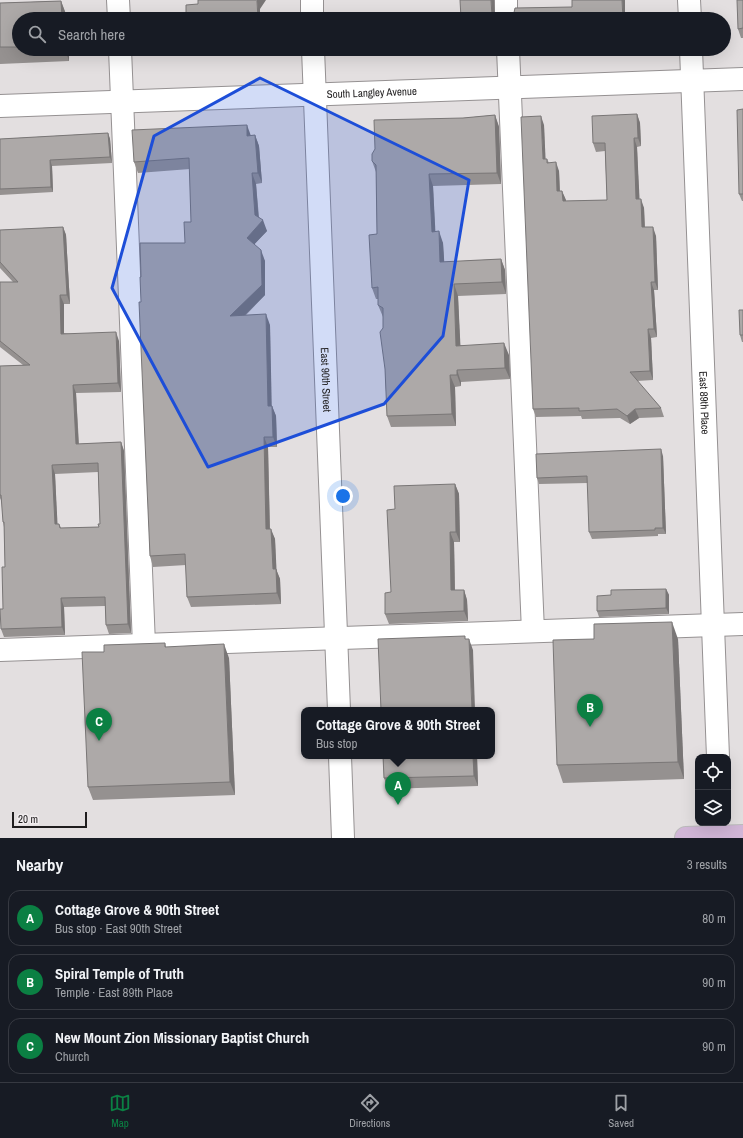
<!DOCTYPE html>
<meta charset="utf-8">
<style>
:root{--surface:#171b24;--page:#242831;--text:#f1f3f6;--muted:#9ea1a6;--line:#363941;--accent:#0b8043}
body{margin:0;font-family:"Archivo Narrow",sans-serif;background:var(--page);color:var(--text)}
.controls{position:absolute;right:12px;bottom:12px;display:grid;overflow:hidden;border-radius:8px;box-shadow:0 4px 16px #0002}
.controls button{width:36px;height:36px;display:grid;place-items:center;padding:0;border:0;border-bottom:1px solid var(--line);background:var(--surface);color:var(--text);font:20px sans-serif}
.scale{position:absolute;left:12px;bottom:10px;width:75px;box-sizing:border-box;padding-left:4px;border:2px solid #1f1d1e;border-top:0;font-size:11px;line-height:14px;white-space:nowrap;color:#1f1d1e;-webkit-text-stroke:3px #f0ecee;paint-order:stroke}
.you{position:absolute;left:343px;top:496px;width:14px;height:14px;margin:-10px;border:3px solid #fff;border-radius:50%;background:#1a73e8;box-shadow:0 0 0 6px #1a73e833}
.badge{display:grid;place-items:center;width:26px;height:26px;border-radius:50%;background:var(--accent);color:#fff;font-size:13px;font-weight:700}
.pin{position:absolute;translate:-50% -33px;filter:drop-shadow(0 1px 2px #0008)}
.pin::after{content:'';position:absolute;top:21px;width:14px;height:12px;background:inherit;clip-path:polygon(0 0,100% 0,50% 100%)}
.popup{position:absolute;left:301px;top:707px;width:194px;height:52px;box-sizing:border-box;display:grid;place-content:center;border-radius:8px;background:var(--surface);filter:drop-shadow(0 1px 3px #0005);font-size:13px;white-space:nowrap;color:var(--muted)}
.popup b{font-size:15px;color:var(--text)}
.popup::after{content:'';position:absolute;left:50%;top:100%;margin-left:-8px;border:8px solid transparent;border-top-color:var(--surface)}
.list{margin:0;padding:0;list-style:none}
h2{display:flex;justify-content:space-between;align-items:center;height:52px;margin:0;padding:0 16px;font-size:17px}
h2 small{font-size:13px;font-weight:400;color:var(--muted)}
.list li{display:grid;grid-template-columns:26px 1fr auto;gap:12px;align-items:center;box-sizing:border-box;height:56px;margin:0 8px 8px;padding:0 8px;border:1px solid var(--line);border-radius:12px}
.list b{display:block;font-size:15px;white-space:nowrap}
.list p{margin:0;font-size:13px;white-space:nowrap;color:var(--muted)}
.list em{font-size:13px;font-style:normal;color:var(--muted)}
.icon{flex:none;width:22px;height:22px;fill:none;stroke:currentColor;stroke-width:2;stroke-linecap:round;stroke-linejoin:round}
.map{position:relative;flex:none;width:743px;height:838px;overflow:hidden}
.search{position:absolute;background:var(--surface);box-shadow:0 4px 16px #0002;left:12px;right:12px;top:12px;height:44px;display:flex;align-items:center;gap:10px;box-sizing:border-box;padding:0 14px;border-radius:22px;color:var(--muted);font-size:15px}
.sheet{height:244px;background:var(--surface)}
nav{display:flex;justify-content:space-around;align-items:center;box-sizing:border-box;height:56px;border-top:1px solid var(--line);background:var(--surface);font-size:11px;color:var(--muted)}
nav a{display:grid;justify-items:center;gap:2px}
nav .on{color:var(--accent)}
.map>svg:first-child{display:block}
</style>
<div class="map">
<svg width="743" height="838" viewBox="0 0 743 838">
<rect width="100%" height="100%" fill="#e3dfe0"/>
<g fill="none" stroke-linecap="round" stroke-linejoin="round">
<defs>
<g id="minor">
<polyline points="118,0 119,19"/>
<polyline points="312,0 312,19"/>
<polyline points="506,0 506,19"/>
<polyline points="689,0 690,19"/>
<polyline points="120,49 144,645"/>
<path id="s1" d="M313,49L339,710"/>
<polyline points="508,49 533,631"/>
<path id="s2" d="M691,49L718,757"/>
<path id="s3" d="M0,106L743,79"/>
<polyline points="0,650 743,624"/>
<polyline points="340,756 343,838"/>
</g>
<polyline id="major" points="686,838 743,836"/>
</defs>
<use href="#minor" stroke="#959192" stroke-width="24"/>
<use href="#major" stroke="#bcbbbc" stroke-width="24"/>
<use href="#minor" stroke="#fff" stroke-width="22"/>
<use href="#major" stroke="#d1b6d7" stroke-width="22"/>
</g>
<g fill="#959190" fill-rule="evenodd">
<polygon points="743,0 743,38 741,38 738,29"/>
<polygon points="61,1 67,17 19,19 19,49 69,49 69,61 0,64 0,3"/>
<polygon points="469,49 496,49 496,53 471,54"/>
<polygon points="743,109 743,201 742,201 739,194"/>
<polygon points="637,114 640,123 641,146 637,147 639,199 644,208 645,227 656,236 658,290 654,290 657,337 651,338 653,380 637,381 661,408 664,417 639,418 630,424 620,418 582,419 581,416 536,417 533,409 544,125 545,159 547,159 549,163 559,171 560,191 562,191 566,201 607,200 605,151 596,152 593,143"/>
<polygon points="495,115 499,127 501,184 433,186 435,231 443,243 444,262 501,259 505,270 506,294 458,296 460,345 509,355 510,379 461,382 461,386 455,387 456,426 391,427 387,416 383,317 378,305 378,299 376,299 372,288 377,234 376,172 372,161 463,118"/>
<polygon points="108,133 110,139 112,163 52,166 53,192 0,195 0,139"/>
<polygon points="255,135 259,146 262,183 256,184 259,217 267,231 254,244 265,261 265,295 246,315 270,325 271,406 272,406 276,416 277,447 268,447 270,529 275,539 276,569 280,579 281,604 191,607 187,597 186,565 153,567 150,556 141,302 141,277 185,243 191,222 190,169 138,173 134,162 251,136"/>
<path d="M63,227L66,235L70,304H64V333L119,341L121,392L76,393L79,444L121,442L124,451L131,633L109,634L106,625L105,606L64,607L65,635L4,637L1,629L3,609L5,567L4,527L3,522L2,502L0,498V366L23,365L0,347V282H13L0,268V230ZM98,472L100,524L99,527L61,528L59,524H57L55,474Z"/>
<polygon points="743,310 743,342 742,342 740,335"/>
<polygon points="663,456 666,534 658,534 658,536 592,539 589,532 588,483 539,484 537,478"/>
<polygon points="455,484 459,494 460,542 454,542 455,590 464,590 467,600 468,621 389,624 385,614 391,592 395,509"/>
<polygon points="666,589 669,595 669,614 599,617 597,611 611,595"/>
<polygon points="678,639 684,779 563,783 557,765"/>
<polygon points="165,643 166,647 229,658 235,795 93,800 88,787"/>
<polygon points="383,756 477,756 478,786 388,789 384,778"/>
</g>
<g fill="#797676">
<polygon points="258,0 266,0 260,9 260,19 258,19 257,1"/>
<polygon points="491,0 494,0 495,19 492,16"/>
<polygon points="622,0 625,0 625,19 623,19"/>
<polygon points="61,1 67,17 67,19 62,19"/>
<polygon points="65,49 69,49 69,61"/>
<polygon points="637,114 640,123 641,146 638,138"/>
<polygon points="495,115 499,127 501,184 497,173"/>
<polygon points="541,116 544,125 546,168 543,159"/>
<polygon points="247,125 251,136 247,136"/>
<polygon points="108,133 110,139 112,163 110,157"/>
<polygon points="255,135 259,146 262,183 258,173"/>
<polygon points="634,138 637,147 640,208 636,199"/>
<polygon points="50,160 52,166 53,192 51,187"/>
<polygon points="556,162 559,171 560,200 557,191"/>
<polygon points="252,173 256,184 259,224 263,220 267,231 251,248 247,238 255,215"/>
<polygon points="429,174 433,186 436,243 432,232"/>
<polygon points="562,191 566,200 566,210 563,201"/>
<polygon points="641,199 644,208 645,236 642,227"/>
<polygon points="63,227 66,235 70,304 67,295"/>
<polygon points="653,227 656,236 658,290 655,282"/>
<polygon points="439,231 443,243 445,273 440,262"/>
<polygon points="261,250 265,261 265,295 234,326 230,316"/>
<polygon points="501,259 505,270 506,294 502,282"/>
<polygon points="651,282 654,290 657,337 654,329"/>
<polygon points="454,284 458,296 461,357 456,346"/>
<polygon points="60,295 64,304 64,342 61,334"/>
<polygon points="266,314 270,325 272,417 268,406"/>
<polygon points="648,329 651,338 653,380 650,371"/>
<polygon points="116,332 119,341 121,392 118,383"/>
<polygon points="504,343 509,355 510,379 505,368"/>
<polygon points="457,370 461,382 461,386 457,375"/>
<polygon points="450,375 455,387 456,426 452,414"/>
<polygon points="73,385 76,393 79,453 76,444"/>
<polygon points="272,406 276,416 277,447 273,437"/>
<polygon points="635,409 639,418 630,424 627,416"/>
<polygon points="264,437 268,447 270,540 266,529"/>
<polygon points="121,442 124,451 131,633 128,624"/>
<polygon points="661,449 663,456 666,534 663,528"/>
<polygon points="52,465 55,474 58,533 55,524"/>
<polygon points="455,484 459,494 460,542 456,532"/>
<polygon points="271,529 275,539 277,579 273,569"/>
<polygon points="450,532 454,542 455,600 451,590"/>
<polygon points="276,569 280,579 281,604 277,593"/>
<polygon points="666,589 669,595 669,614 666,608"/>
<polygon points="464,590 467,600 468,621 464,611"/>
<polygon points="61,598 64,607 65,635 62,627"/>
<polygon points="672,622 678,639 684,779 678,762"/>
<polygon points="469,639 473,650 475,710 472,710"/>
<polygon points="224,644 229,658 235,795 230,782"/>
<polygon points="473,756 477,756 478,786 474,776"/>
</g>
<g fill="#ada9a8" stroke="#797676" fill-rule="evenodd">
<polygon points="198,0 258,0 257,1 258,19 186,19 186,5 198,4"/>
<polygon points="460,0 491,0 492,16 495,19 466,19 466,18 461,18"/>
<polygon points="572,0 622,0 623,19 511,19 513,17 515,8 572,7"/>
<polygon points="737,0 743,0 743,28 738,29"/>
<polygon points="61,1 62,19 19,19 19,47 0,47 0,3"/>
<polygon points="743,109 743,194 739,194 737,110"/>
<polygon points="637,114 638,138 634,138 636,199 641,199 642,227 653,227 655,282 651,282 654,329 648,329 650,371 630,372 661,408 635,409 627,416 617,409 579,411 579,408 533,409 521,117 541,116 543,159 547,159 547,163 556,162 557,191 562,191 563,201 607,200 605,143 593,143 592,116"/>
<polygon points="495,115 497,173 429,174 432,232 439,231 440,262 501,259 502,282 454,284 456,346 504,343 505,368 457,370 457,375 450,375 452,414 387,416 385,369 380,332 383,328 383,308 378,305 378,287 372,288 369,235 377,234 376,165 372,161 372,154 375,149 374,120 463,118"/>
<polygon points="247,125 247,136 255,135 258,173 252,173 255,215 263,220 247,238 261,250 262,285 230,316 266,314 268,406 272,406 273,437 264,437 266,529 271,529 273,569 276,569 277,593 187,597 185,554 150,556 139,302 141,302 140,277 141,277 140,243 185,243 184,222 191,222 189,158 134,162 132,130"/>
<polygon points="108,133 110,157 50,160 51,187 0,189 0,139"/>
<path d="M63,227L67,295H60L61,334L116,332L118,383L73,385L76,444L121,442L128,624L106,625L105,597L61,598L62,627L1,629L0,609H3L2,567H5L4,522H3L1,495H0V366L30,365L0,341V282H18L0,262V230ZM98,463L100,524H98L99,527L60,528L59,524H55L52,465Z"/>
<polygon points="739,310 743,310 743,335 740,335"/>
<polygon points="661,449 663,528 655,528 655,530 589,532 587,476 537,478 536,454"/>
<polygon points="455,484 456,532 450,532 451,590 464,590 464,611 385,614 385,593 391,592 387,510 395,509 394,486"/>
<polygon points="666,589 666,608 597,611 597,596 611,595 611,590"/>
<polygon points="672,622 678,762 557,765 553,640 594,639 594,624"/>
<polygon points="465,636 465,639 469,639 472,710 381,710 378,639"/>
<polygon points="165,643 165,647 224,644 230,782 88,787 82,652 104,652 104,645"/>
<polygon points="383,756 473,756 474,776 384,778"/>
</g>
<path fill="#1d4ed8" fill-opacity="0.2" stroke="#1d4ed8" stroke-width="3" stroke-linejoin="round" d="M260,78L469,180L443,336L384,404L208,467L112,288L154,136Z"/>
<g text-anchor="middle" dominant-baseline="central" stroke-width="3.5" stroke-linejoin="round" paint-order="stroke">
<g font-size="11" fill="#1f1d1e" stroke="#f0ecee">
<text stroke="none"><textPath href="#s3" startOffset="372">South Langley Avenue</textPath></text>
<text stroke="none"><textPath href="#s1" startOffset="331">East 90th Street</textPath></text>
<text stroke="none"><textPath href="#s2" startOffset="354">East 89th Place</textPath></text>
</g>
</g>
</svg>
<div class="controls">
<button><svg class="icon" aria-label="locate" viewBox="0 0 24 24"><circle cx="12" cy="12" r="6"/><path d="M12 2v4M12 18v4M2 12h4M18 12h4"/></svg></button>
<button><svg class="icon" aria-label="layers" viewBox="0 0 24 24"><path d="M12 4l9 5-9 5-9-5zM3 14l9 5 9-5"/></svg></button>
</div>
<div class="scale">20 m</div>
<div class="you"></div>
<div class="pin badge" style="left:398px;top:805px">A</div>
<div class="popup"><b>Cottage Grove &amp; 90th Street</b>Bus stop</div>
<div class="pin badge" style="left:590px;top:727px">B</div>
<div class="pin badge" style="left:99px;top:741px">C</div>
<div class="search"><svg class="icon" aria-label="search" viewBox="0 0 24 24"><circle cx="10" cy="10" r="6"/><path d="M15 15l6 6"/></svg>Search here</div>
</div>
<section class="sheet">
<h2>Nearby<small>3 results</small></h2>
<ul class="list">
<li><span class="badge">A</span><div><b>Cottage Grove &amp; 90th Street</b><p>Bus stop · East 90th Street</p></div><em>80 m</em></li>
<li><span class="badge">B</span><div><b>Spiral Temple of Truth</b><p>Temple · East 89th Place</p></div><em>90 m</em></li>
<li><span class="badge">C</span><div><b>New Mount Zion Missionary Baptist Church</b><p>Church</p></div><em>90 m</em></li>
</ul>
</section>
<nav>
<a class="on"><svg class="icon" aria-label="map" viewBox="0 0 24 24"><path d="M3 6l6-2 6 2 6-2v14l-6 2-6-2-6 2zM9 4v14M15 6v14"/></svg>Map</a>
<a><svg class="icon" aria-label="directions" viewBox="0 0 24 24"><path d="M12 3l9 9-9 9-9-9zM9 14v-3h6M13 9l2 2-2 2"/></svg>Directions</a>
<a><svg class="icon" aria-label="saved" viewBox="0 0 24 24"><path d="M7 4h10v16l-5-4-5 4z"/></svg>Saved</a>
</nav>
